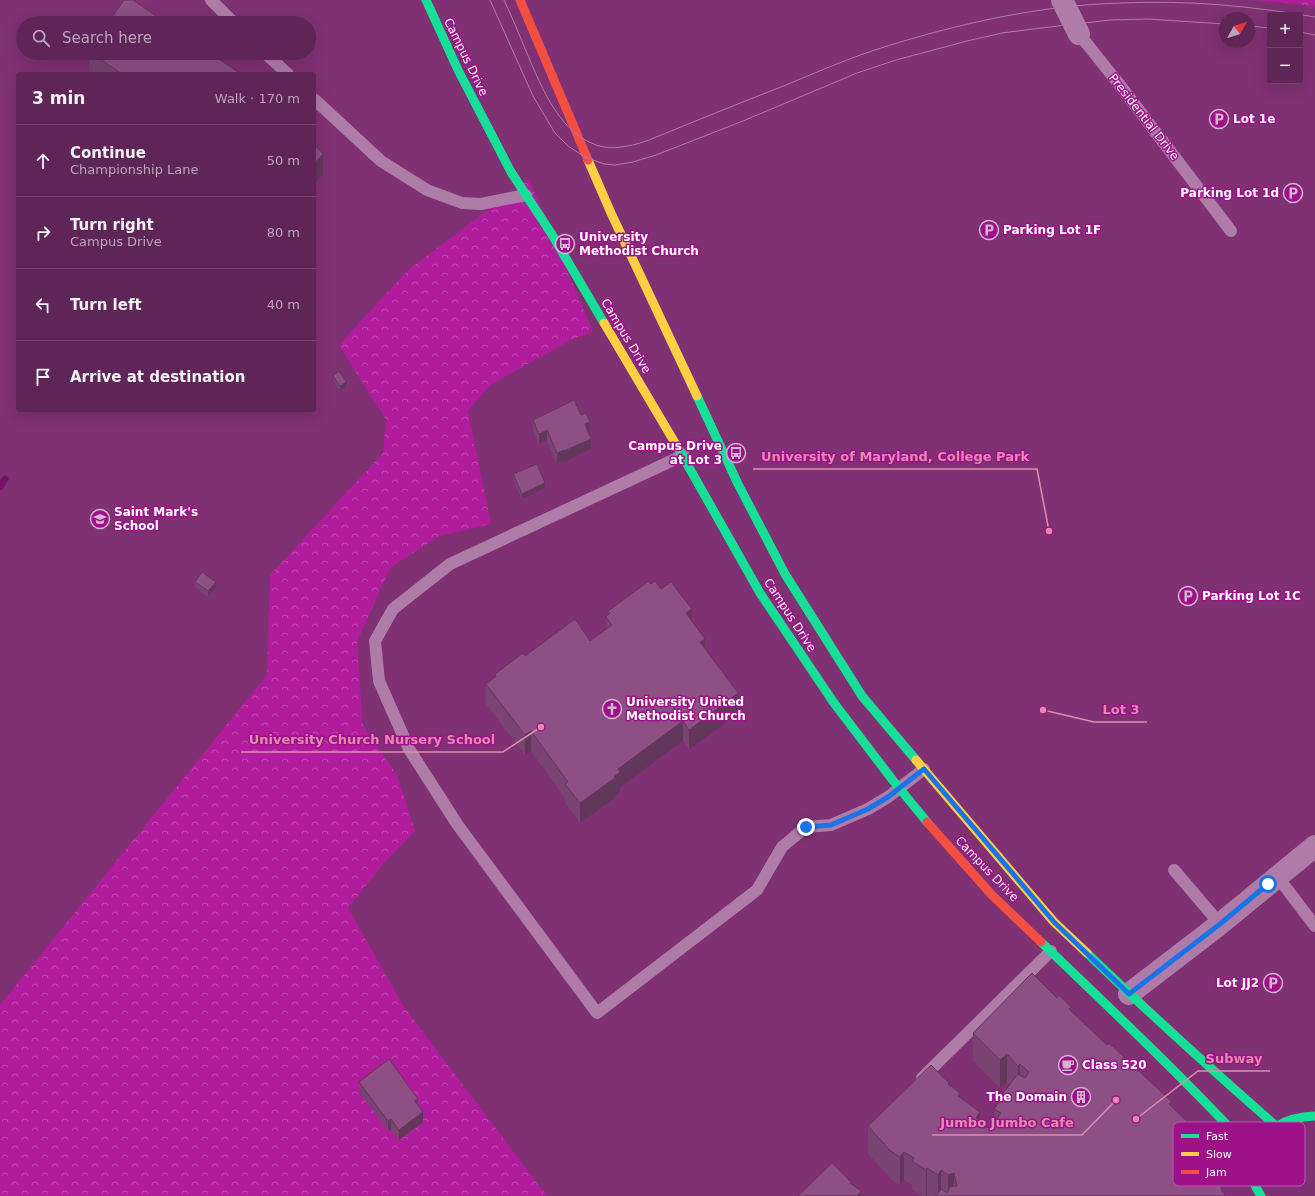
<!DOCTYPE html>
<meta charset="utf-8">
<style>
:root{--surface:#5f2556;--page:#683160;--text:#f1f3f6;--muted:#baa5b9;--line:#73426c}
body{margin:0;font-family:"DejaVu Sans",sans-serif;background:var(--page);color:var(--text)}
.controls{position:absolute;right:12px;top:12px;display:grid;overflow:hidden;border-radius:4px;box-shadow:0 4px 16px #0002}
.controls button{width:36px;height:36px;display:grid;place-items:center;padding:0;border:0;border-bottom:1px solid var(--line);background:var(--surface);color:var(--text);font:20px sans-serif}
.compass{position:absolute;left:1219px;top:12px;width:36px;height:36px;border-radius:50%;background:var(--surface);box-shadow:0 4px 16px #0002;rotate:51deg}
.stop{position:absolute;width:12px;height:12px;margin:-9px;border:3px solid #1a73e8;border-radius:50%;background:#fff}
.stop.end{background:#1a73e8;border-color:#fff;box-shadow:0 1px 4px #0008}
.list{margin:0;padding:0;list-style:none}
h2{display:flex;justify-content:space-between;align-items:center;height:52px;margin:0;padding:0 16px;font-size:17px}
h2 small{font-size:13px;font-weight:400;color:var(--muted)}
.list li{display:grid;grid-template-columns:26px 1fr auto;gap:12px;align-items:center;box-sizing:border-box;height:72px;padding:0 16px;border-top:1px solid var(--line)}
.list b{display:block;font-size:15px;white-space:nowrap}
.list p{margin:0;font-size:13px;white-space:nowrap;color:var(--muted)}
.list em{font-size:13px;font-style:normal;color:var(--muted)}
.icon{flex:none;width:22px;height:22px;fill:none;stroke:currentColor;stroke-width:2;stroke-linecap:round;stroke-linejoin:round}
.map{position:relative;flex:none;width:1315px;height:1196px;overflow:hidden}
.search{position:absolute;background:var(--surface);box-shadow:0 4px 16px #0002;left:16px;top:16px;width:300px;height:44px;display:flex;align-items:center;gap:10px;box-sizing:border-box;padding:0 14px;border-radius:22px;color:var(--muted);font-size:15px}
.panel{position:absolute;background:var(--surface);box-shadow:0 4px 16px #0002;left:16px;top:72px;width:300px;height:340px;border-radius:4px}
.map>svg:first-child{display:block}
</style>
<div class="map">
<svg width="1315" height="1196" viewBox="0 0 1315 1196">
<defs>
<pattern id="forest-crowns" width="20" height="18" patternUnits="userSpaceOnUse"><rect width="20" height="18" fill="#b11c9c"/><path d="M2 6a3 3 0 1 1 6 0M12 15a3 3 0 1 1 6 0" fill="none" stroke="#c149b0"/></pattern>
</defs>
<rect width="100%" height="100%" fill="#7f3173"/>
<g fill="url(#forest-crowns)">
<polygon points="1255,0 1315,0 1315,7 1314,6"/>
<polygon points="529,179 593,332 571,340 490,385 468,411 491,524 439,536 390,568 357,642 363,726 397,775 415,831 384,863 348,908 404,1007 547,1196 0,1196 0,1005 267,675 270,575 383,453 386,420 339,345 408,270"/>
</g>
<g fill="none" stroke-linecap="round" stroke-linejoin="round">
<polyline stroke="#7b0e69" stroke-width="7" points="0,487 5,479"/>
<g stroke="#af7ca8" stroke-width="12">
<polyline points="211,0 234,23"/>
<polyline points="1079,34 1119,84 1231,231"/>
<polyline points="265,53 288,74"/>
<polyline points="314,99 381,161 427,190 462,203 481,204 526,195"/>
<polyline points="684,455 450,564 393,609 375,641 379,681 409,749 457,824 597,1013 757,890 782,847 806,827 831,825 868,809 888,797 924,769"/>
<polyline points="1174,870 1220,924"/>
<polyline points="1277,876 1315,926"/>
<polyline points="922,1078 1051,951"/>
</g>
<g stroke="#af7ca8" stroke-width="22">
<polyline points="1062,0 1079,34"/>
<polyline points="1129,994 1220,924 1315,846"/>
</g>
<g stroke="#16e098" stroke-width="9">
<polyline points="426,0 458,70 511,172 551,233 604,323"/>
<polyline points="697,396 738,484 785,574 862,696 916,760"/>
<polyline points="678,448 760,593 834,703 891,778 927,822"/>
<path d="M1041,942C1114,1012 1187,1081 1255,1155"/>
<path d="M1087,953C1148,1012 1211,1069 1275,1125"/>
<path d="M1261,1196C1259,1192 1255,1187 1254,1182C1252,1176 1254,1167 1255,1161C1259,1129 1286,1117 1315,1116"/>
</g>
<g stroke="#ffcf43" stroke-width="9">
<polyline points="588,160 611,213 697,396"/>
<polyline points="604,323 678,448"/>
<polyline points="916,760 1054,922 1087,953"/>
</g>
<g stroke="#f24e42" stroke-width="9">
<polyline points="520,0 588,160"/>
<polyline points="927,822 991,894 1041,942"/>
</g>
<g stroke="#ae7ca6" stroke-width="1">
<polyline points="490,0 533,96 555,133 568,146 585,157 604,164 615,165 633,162 656,155 743,121 857,73 896,60 967,41 1002,33 1041,28 1110,20 1148,19 1225,24"/>
<path d="M504,0C512,17 519,34 526,51C541,86 561,139 604,147C620,149 635,145 649,140C693,122 737,104 781,87C815,73 849,58 884,47C961,23 1042,5 1122,3C1187,0 1251,6 1315,17"/>
<polyline points="1249,26 1270,28"/>
<polyline points="1300,32 1315,35"/>
</g>
</g>
<g fill="#794472">
<polygon points="89,53 210,53 241,74 93,74 89,71"/>
<polygon points="333,376 346,387 340,391 333,381"/>
<polygon points="581,415 590,432 588,433 591,449 564,462 564,460 557,464 547,441 539,444 533,430 533,420"/>
<polygon points="513,474 545,488 522,499 513,479"/>
<polygon points="195,582 216,587 208,597 195,587"/>
<polygon points="651,584 661,589 692,621 705,649 738,713 689,750 683,741 620,787 620,792 615,796 615,798 580,823 565,803 565,798 531,751 525,755 486,704 486,684 495,678 495,674 525,656 590,641 606,629 606,617 608,615 608,611"/>
<polygon points="1071,1011 1172,1107 1222,1178 1222,1192 1225,1196 922,1196 912,1189 912,1185 904,1180 900,1185 888,1177 888,1175 868,1154 868,1126 949,1085 980,1120 984,1128 994,1126 994,1109 1000,1100 1000,1097 1010,1085 1007,1082 1000,1088 973,1061 973,1033"/>
<polygon points="359,1082 418,1105 423,1122 399,1140 391,1130 388,1131 359,1092"/>
</g>
<g fill="#63375c">
<polygon points="323,154 323,174 314,184 314,164"/>
<polygon points="346,382 346,387 340,391 340,386"/>
<polygon points="590,422 590,432 585,434 585,424"/>
<polygon points="547,430 547,441 539,444 539,434"/>
<polygon points="591,439 591,449 564,462 564,451"/>
<polygon points="564,450 564,460 557,464 557,453"/>
<polygon points="545,483 545,488 522,499 522,494"/>
<polygon points="216,582 216,587 208,597 208,591"/>
<polygon points="692,609 692,629 686,613"/>
<polygon points="705,639 705,658 700,642"/>
<polygon points="738,693 738,713 689,750 689,730"/>
<polygon points="683,721 683,741 620,787 620,792 615,796 615,798 580,823 580,803 614,777 618,769"/>
<polygon points="531,731 531,751 525,755 525,735"/>
<polygon points="1007,1054 1007,1082 1000,1088 1000,1060"/>
<polygon points="1020,1064 1020,1091 1018,1094 1018,1066"/>
<polygon points="418,1099 418,1109 415,1101"/>
<polygon points="423,1112 423,1122 399,1140 399,1130"/>
<polygon points="980,1112 980,1140 976,1118"/>
<polygon points="391,1119 391,1130 388,1131 388,1121"/>
<polygon points="1222,1150 1222,1178 1219,1181 1219,1153"/>
<polygon points="904,1152 904,1180 900,1185 900,1157"/>
<polygon points="927,1168 927,1196 926,1196 926,1170"/>
<polygon points="941,1170 941,1196 938,1196 938,1175"/>
<polygon points="954,1173 954,1196 948,1196 948,1175"/>
<polygon points="861,1191 861,1196 857,1196"/>
</g>
<g fill="#8d4f84" stroke="#63375c">
<polygon points="124,0 133,0 166,23 108,23"/>
<polygon points="91,53 210,53 241,74 122,74"/>
<polygon points="314,145 323,154 314,164"/>
<polygon points="339,371 346,382 340,386 333,376"/>
<polygon points="574,400 581,415 586,413 590,422 585,424 591,439 564,451 564,450 557,453 547,430 539,434 533,420"/>
<polygon points="537,464 545,483 522,494 513,474"/>
<polygon points="202,572 216,582 208,591 195,582"/>
<polygon points="649,581 651,584 655,581 661,589 671,582 692,609 686,613 705,639 700,642 738,693 689,730 683,721 618,769 620,772 614,777 615,778 580,803 565,784 568,782 531,731 525,735 486,684 496,676 495,674 523,653 525,656 575,619 590,641 612,625 606,617 610,613 608,611"/>
<polygon points="1032,973 1057,998 1059,995 1071,1007 1069,1009 1107,1045 1109,1043 1172,1102 1169,1104 1177,1112 1206,1139 1208,1137 1222,1150 1219,1153 1222,1192 1225,1193 1224,1196 936,1196 941,1189 947,1193 950,1187 957,1186 954,1173 948,1175 941,1170 938,1175 927,1168 926,1170 912,1161 914,1158 904,1152 900,1157 888,1149 888,1148 868,1126 931,1065 949,1083 948,1084 960,1093 958,1096 980,1112 976,1118 983,1123 984,1128 996,1126 995,1121 1001,1113 994,1109 1002,1098 1000,1097 1018,1074 1025,1078 1029,1072 1020,1064 1018,1066 1007,1054 1000,1060 973,1033"/>
<polygon points="389,1059 418,1099 415,1101 423,1112 399,1130 391,1119 388,1121 359,1082"/>
<polygon points="832,1163 851,1182 850,1183 861,1191 857,1196 798,1196"/>
</g>
<g fill="none" stroke-linecap="round" stroke-linejoin="round">
<polyline stroke="#1a73e8" stroke-width="5" points="806,827 831,825 868,809 888,797 924,769 1054,922 1129,994 1220,924 1268,884"/>
</g>
<defs>
<symbol id="parking-ring" viewBox="-11 -11 22 22"><circle r="9.5" fill="#9f1189" stroke="#d2b7ce" stroke-width="1.5"/><path d="M-3.5-5.5H1a3.5 3.5 0 0 1 0 7H-1V5.5H-3.5ZM-1-3.4V-.6H.8a1.4 1.4 0 0 0 0-2.8Z" fill="#d2b7ce"/></symbol>
<symbol id="bus-ring" viewBox="-11 -11 22 22"><circle r="9.5" fill="#9f1189" stroke="#d2b7ce" stroke-width="1.5"/><path d="M-5-6H5V4H4V6H2V4H-2V6H-4V4H-5ZM-3.5-4V0h7V-4ZM-3.5 1.2v1.5H-2V1.2ZM2 1.2v1.5H3.5V1.2Z" fill="#d2b7ce"/></symbol>
<symbol id="school-ring" viewBox="-11 -11 22 22"><circle r="9.5" fill="#9f1189" stroke="#d2b7ce" stroke-width="1.5"/><path d="M0-5L7-2L0 1L-7-2ZM-4 1L0 2.5L4 1V4Q0 6-4 4Z" fill="#d2b7ce"/></symbol>
<symbol id="church-ring" viewBox="-11 -11 22 22"><circle r="9.5" fill="#9f1189" stroke="#d2b7ce" stroke-width="1.5"/><path d="M-1.2-6h2.4v3.5h3.3v2.4h-3.3V6h-2.4V-.1h-3.3v-2.4h3.3Z" fill="#d2b7ce"/></symbol>
<symbol id="cafe-ring" viewBox="-11 -11 22 22"><circle r="9.5" fill="#9f1189" stroke="#d2b7ce" stroke-width="1.5"/><path d="M-5.5-4.5H6V0H3Q3 3.5 0 3.5H-2.5Q-5.5 3.5-5.5 0ZM3-3.2v2h1.7v-2ZM-6 4.5H4V6H-6Z" fill="#d2b7ce"/></symbol>
<symbol id="building-ring" viewBox="-11 -11 22 22"><circle r="9.5" fill="#9f1189" stroke="#d2b7ce" stroke-width="1.5"/><path d="M-4-6H4V6H1V3H-1V6H-4ZM-2.5-4.3h1.7v1.8h-1.7ZM.8-4.3h1.7v1.8H.8ZM-2.5-1h1.7V.8h-1.7ZM.8-1h1.7V.8H.8Z" fill="#d2b7ce"/></symbol>
</defs>
<g fill-rule="evenodd">
<use href="#parking-ring" x="1208" y="108" width="22" height="22"/>
<use href="#parking-ring" x="1282" y="182" width="22" height="22"/>
<use href="#parking-ring" x="978" y="219" width="22" height="22"/>
<use href="#bus-ring" x="554" y="233" width="22" height="22"/>
<use href="#bus-ring" x="725" y="442" width="22" height="22"/>
<use href="#school-ring" x="89" y="508" width="22" height="22"/>
<use href="#parking-ring" x="1177" y="585" width="22" height="22"/>
<use href="#church-ring" x="601" y="698" width="22" height="22"/>
<use href="#parking-ring" x="1262" y="972" width="22" height="22"/>
<use href="#cafe-ring" x="1057" y="1054" width="22" height="22"/>
<use href="#building-ring" x="1070" y="1086" width="22" height="22"/>
</g>
<g text-anchor="middle" dominant-baseline="central" stroke-width="3" stroke-linejoin="round" paint-order="stroke">
<g font-size="12" fill="#fff" stroke="#9f1189">
<text transform="translate(466 57) rotate(64)">Campus Drive</text>
<text transform="translate(1144 117) rotate(52)">Presidential Drive</text>
<text transform="translate(626 336) rotate(59)">Campus Drive</text>
<text transform="translate(790 615) rotate(57)">Campus Drive</text>
<text transform="translate(987 869) rotate(46)">Campus Drive</text>
</g>
<g font-size="12" font-weight="bold" fill="#fff" stroke="#9f1189" text-anchor="start">
<text x="1233" y="119">Lot 1e</text>
<text x="1279" y="193" text-anchor="end">Parking Lot 1d</text>
<text x="1003" y="230">Parking Lot 1F</text>
<text x="579" y="237">University<tspan x="579" dy="14">Methodist Church</tspan></text>
<text x="722" y="446" text-anchor="end">Campus Drive<tspan x="722" dy="14">at Lot 3</tspan></text>
<text x="114" y="512">Saint Mark's<tspan x="114" dy="14">School</tspan></text>
<text x="1202" y="596">Parking Lot 1C</text>
<text x="626" y="702">University United<tspan x="626" dy="14">Methodist Church</tspan></text>
<text x="1259" y="983" text-anchor="end">Lot JJ2</text>
<text x="1082" y="1065">Class 520</text>
<text x="1067" y="1097" text-anchor="end">The Domain</text>
</g>
</g>
<rect x="1173" y="1122" width="132" height="64" rx="6" fill="#9f1189" stroke="#bc58ac" stroke-width="1"/>
<rect x="1181" y="1134" width="18" height="4" fill="#16e098"/>
<rect x="1181" y="1152" width="18" height="4" fill="#ffcf43"/>
<rect x="1181" y="1170" width="18" height="4" fill="#f24e42"/>
<g font-size="11" fill="#fff">
<text x="1206" y="1140">Fast</text>
<text x="1206" y="1158">Slow</text>
<text x="1206" y="1176">Jam</text>
</g>
<path fill="none" stroke="#e08cad" stroke-width="1.5" d="M1049 531L1037 469H753M1043 710L1094 722H1147M541 727L503 752H241M1136 1119L1198 1071H1270M1116 1100L1082 1135H932"/>
<g fill="#e08cad" stroke="#9f1189" stroke-width="1.5">
<circle cx="1049" cy="531" r="4"/>
<circle cx="1043" cy="710" r="4"/>
<circle cx="541" cy="727" r="4"/>
<circle cx="1136" cy="1119" r="4"/>
<circle cx="1116" cy="1100" r="4"/>
</g>
<g font-size="13" text-anchor="middle" font-weight="bold" fill="#e08cad" stroke="#9f1189" stroke-width="3" stroke-linejoin="round" paint-order="stroke">
<text x="895" y="461">University of Maryland, College Park</text>
<text x="1121" y="714">Lot 3</text>
<text x="372" y="744">University Church Nursery School</text>
<text x="1234" y="1063">Subway</text>
<text x="1007" y="1127">Jumbo Jumbo Cafe</text>
</g>
</svg>
<div class="controls">
<button>+</button>
<button>−</button>
</div>
<svg class="compass" viewBox="-18 -18 36 36"><path d="M0-13l5 13h-10z" fill="#e53935"/><path d="M0 13l5-13h-10z" fill="#baa5b9"/></svg>
<div class="stop" style="left:1268px;top:884px"></div>
<div class="stop end" style="left:806px;top:827px"></div>
<div class="search"><svg class="icon" aria-label="search" viewBox="0 0 24 24"><circle cx="10" cy="10" r="6"/><path d="M15 15l6 6"/></svg>Search here</div>
<section class="panel">
<h2>3 min<small>Walk · 170 m</small></h2>
<ul class="list">
<li><svg class="icon" aria-label="ahead" viewBox="0 0 24 24"><path d="M12 20V5M6 11l6-6 6 6"/></svg><div><b>Continue</b><p>Championship Lane</p></div><em>50 m</em></li>
<li><svg class="icon" aria-label="right" viewBox="0 0 24 24"><path d="M7 20v-9h11M14 6l5 5-5 5"/></svg><div><b>Turn right</b><p>Campus Drive</p></div><em>80 m</em></li>
<li><svg class="icon" aria-label="left" viewBox="0 0 24 24"><path d="M17 20v-9H6M10 6l-5 5 5 5"/></svg><div><b>Turn left</b></div><em>40 m</em></li>
<li><svg class="icon" aria-label="arrive" viewBox="0 0 24 24"><path d="M6 21V4h12l-3 4 3 4H6"/></svg><div><b>Arrive at destination</b></div></li>
</ul>
</section>
</div>
